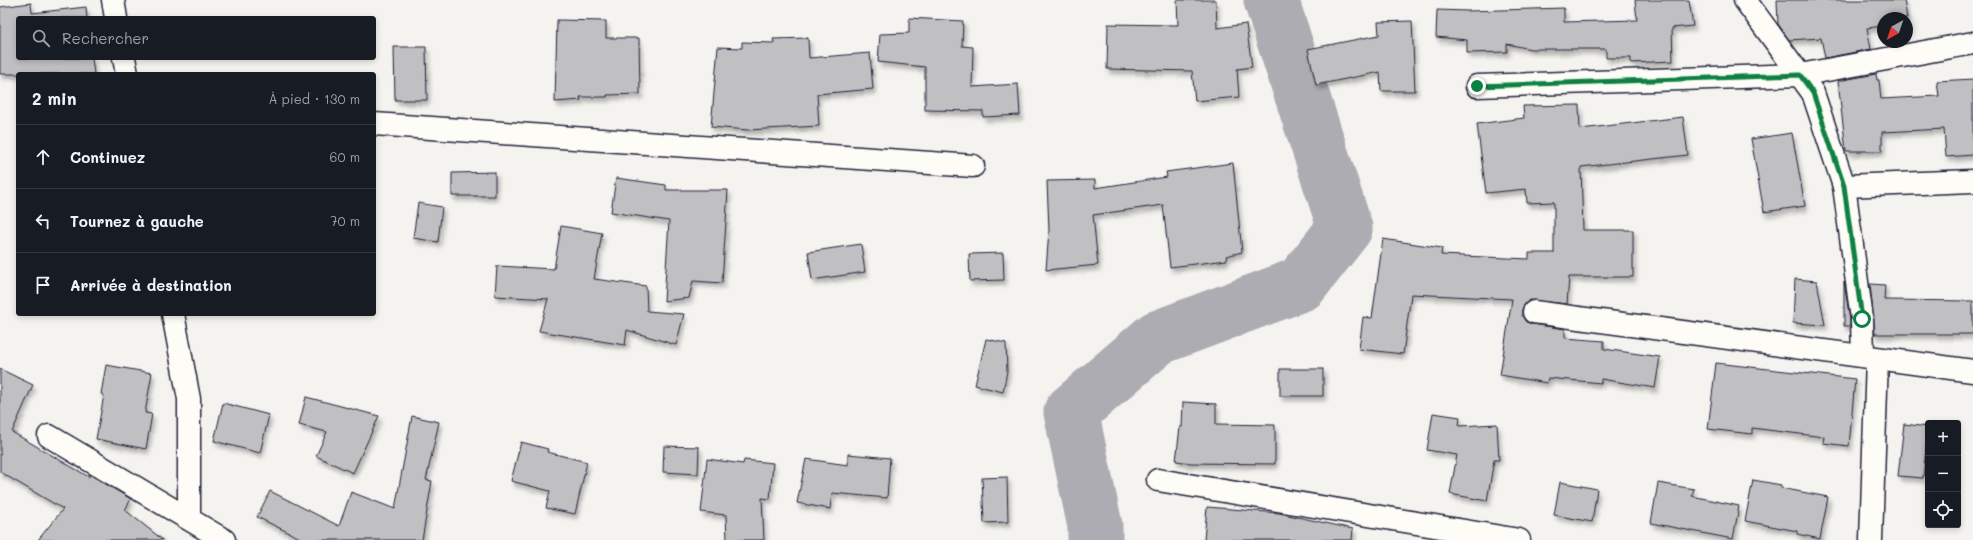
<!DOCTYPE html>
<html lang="fr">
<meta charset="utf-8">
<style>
:root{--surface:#171b24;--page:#242831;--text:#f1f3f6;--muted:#9ea1a6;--line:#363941}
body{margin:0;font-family:Mali,sans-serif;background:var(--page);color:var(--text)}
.controls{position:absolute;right:12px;bottom:12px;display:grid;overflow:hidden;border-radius:4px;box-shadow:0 2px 6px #0003}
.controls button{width:36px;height:36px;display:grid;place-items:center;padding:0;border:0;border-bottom:1px solid var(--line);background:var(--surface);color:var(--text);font:20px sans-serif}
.compass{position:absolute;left:1877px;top:12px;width:36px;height:36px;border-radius:50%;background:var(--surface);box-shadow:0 2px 6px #0003;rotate:220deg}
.stop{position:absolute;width:12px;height:12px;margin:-9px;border:3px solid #0b8043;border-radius:50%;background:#fff}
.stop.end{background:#0b8043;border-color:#fff;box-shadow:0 1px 4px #0008}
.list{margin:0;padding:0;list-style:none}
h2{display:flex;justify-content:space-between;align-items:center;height:52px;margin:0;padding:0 16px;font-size:17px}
h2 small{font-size:13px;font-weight:400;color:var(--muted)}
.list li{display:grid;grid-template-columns:26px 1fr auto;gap:12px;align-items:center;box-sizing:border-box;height:64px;padding:0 16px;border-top:1px solid var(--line)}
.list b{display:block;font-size:15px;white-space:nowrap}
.list em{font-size:13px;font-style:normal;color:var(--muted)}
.icon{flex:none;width:22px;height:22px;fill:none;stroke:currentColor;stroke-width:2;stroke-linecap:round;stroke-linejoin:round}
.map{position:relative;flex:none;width:1973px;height:540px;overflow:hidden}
.search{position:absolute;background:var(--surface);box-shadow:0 2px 6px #0003;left:16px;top:16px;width:360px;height:44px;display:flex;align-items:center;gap:10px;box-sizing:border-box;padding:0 14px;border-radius:4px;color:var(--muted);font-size:15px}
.panel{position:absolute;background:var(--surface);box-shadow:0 2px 6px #0003;left:16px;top:72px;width:360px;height:244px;border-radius:4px}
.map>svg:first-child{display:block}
</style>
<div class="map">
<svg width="1973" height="540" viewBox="0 0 1973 540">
<defs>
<filter id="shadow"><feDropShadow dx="2.5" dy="4.5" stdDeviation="2" flood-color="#0004"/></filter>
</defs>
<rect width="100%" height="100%" fill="#f4f3ef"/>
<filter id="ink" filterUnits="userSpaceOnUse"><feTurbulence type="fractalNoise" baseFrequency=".025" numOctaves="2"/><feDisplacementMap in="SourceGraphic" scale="8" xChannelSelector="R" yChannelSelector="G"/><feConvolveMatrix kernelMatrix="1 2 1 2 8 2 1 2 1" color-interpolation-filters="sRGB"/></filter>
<g filter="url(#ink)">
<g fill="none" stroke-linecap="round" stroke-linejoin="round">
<polyline stroke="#acacb2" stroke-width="55" points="1095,540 1095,526 1071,412 1157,338 1301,284 1345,228 1271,0"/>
</g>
<g fill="#c0bfc2" stroke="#22223b" filter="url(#shadow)">
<polygon points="1177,0 1216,0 1217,28 1246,24 1252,67 1237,69 1239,97 1195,101 1192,71 1107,69 1108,24 1178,25"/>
<polygon points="1635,0 1689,0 1693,26 1672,28 1673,61 1631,63 1631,58 1606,58 1606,49 1531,49 1507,44 1507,52 1467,53 1467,40 1436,37 1437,10 1468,11 1564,8 1564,22 1637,20"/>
<polygon points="1777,0 1904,0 1907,18 1883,18 1883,26 1867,28 1871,49 1825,58 1821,38 1789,40 1778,24"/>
<polygon points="31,3 32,13 86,7 87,18 18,18 18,58 92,58 94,74 0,74 0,7"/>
<polygon points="909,18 963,21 962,46 973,47 972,87 1018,84 1020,115 983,117 983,111 925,110 925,67 878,62 880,34 909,33"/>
<polygon points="557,20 606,21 606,38 639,38 640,94 607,95 607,97 580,97 581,100 555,102"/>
<polygon points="1412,21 1415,91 1381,91 1380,72 1316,85 1308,49 1379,35 1378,22"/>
<polygon points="808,38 809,58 870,53 873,89 817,94 819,126 748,130 711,127 718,47 742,48 742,42 774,43 773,39"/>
<polygon points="394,47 426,47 427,100 395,100"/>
<polygon points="1876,74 1877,80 1879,80 1881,99 1939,96 1937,81 1973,79 1973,155 1946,157 1944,129 1882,132 1882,151 1846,151 1838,81"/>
<polygon points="1579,105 1580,129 1683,117 1688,155 1581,167 1583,230 1633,230 1633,277 1569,277 1567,304 1530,300 1524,305 1522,310 1522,316 1526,322 1532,324 1565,329 1565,338 1604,341 1604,349 1660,357 1655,388 1601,379 1601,383 1548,378 1547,383 1500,375 1512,299 1411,294 1403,354 1359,349 1363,317 1372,318 1383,239 1442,248 1441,255 1529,259 1529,253 1554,253 1554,202 1527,203 1526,189 1486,193 1477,124 1524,118 1523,106"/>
<polygon points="1792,133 1805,206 1764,212 1751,139"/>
<polygon points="1233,163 1242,252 1226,256 1227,260 1170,267 1163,205 1093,215 1098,265 1046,270 1049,230 1047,181 1095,180 1095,188 1167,177 1166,172"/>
<polygon points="495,172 495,196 452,196 452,173"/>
<polygon points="616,178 666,185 666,190 728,190 722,283 693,281 689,298 664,301 669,221 611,212"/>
<polygon points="418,203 442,207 438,242 413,238"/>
<polygon points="561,226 602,233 594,279 646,286 647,311 684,314 676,345 627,330 625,345 539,331 548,299 495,296 497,266 554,269"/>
<polygon points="861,244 865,272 812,280 808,252"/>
<polygon points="1003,253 1004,280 970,281 969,254"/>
<polygon points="1795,279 1817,281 1825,325 1793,323"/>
<polygon points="1844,282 1850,320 1850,326 1844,326"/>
<polygon points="1870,284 1885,285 1884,300 1973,301 1973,334 1875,334"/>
<polygon points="986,339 1006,343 1007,371 1003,392 975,385"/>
<polygon points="1716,363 1855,379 1849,446 1823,443 1824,437 1752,428 1752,434 1708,429"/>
<polygon points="106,365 152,373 145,413 152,414 146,449 96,439 104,395 101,394"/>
<polygon points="0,369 33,385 12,432 89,477 89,474 131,499 125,510 163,540 38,540 63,509 0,472"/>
<rect x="1280" y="369" width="43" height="27"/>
<polygon points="306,397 379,416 353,473 316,456 327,432 299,425"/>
<polygon points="1183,402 1216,404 1216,424 1275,425 1275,464 1191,463 1176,461 1180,427 1182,427"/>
<polygon points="223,403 269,415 260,453 214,441"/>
<polygon points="1433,413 1460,417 1459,426 1497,424 1499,460 1494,460 1487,501 1450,494 1457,455 1427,450"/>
<polygon points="412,416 439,422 426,480 432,481 422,540 304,540 257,517 270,491 339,526 351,492 395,509"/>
<polygon points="1904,424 1928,427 1923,478 1898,476"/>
<polygon points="521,442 548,449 547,452 587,462 575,514 546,508 550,491 511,481"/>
<polygon points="664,446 699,447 698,474 663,472"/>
<polygon points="848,454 890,458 887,498 832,493 830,509 797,503 806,459 848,465"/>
<polygon points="707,459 743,464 744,460 773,463 770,499 762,498 764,540 727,540 726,515 701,512"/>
<polygon points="1007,477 1008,522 984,523 982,478"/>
<polygon points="1753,480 1781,485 1781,488 1828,497 1820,539 1797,534 1797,531 1745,521"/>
<polygon points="1560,482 1597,489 1592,522 1554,515"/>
<polygon points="1658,483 1694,489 1692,496 1739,506 1733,539 1651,523"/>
<polygon points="1207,507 1279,513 1353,529 1352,540 1204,540"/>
</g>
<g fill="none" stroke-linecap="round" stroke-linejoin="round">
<defs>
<g id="minor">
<polyline points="113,0 116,18"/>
<polyline points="1745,0 1813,93 1844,186 1862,319 1863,356"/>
<polyline points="124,58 127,74"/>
<polyline points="1477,86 1800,75 1973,43"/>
<polyline points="374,124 973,166"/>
<polyline points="1844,186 1973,181"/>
<polyline points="1534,312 1973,371"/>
<polyline points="173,314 189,399 189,518"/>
<polyline points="49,436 224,540"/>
<polyline points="1158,480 1519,540"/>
<polyline points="1871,540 1877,359"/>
</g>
</defs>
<use href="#minor" stroke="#22223b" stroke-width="25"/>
<use href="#minor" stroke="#fdfcf7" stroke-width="22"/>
</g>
</g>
<g fill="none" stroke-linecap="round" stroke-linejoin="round" filter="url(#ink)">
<polyline stroke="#0b8043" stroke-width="5" points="1477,86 1800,75 1813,93 1844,186 1862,319"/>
</g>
</svg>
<div class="controls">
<button>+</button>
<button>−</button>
<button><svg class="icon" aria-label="locate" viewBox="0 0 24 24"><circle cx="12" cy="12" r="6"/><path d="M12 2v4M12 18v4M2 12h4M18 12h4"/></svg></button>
</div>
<svg class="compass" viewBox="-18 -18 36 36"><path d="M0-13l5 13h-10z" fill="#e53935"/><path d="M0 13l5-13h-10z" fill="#9ea1a6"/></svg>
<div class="stop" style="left:1862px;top:319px"></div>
<div class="stop end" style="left:1477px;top:86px"></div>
<div class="search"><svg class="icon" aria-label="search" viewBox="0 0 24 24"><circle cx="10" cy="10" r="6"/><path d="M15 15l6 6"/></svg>Rechercher</div>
<section class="panel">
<h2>2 min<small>À pied · 130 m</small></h2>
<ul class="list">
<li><svg class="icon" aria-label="ahead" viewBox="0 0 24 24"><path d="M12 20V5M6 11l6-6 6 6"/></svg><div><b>Continuez</b></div><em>60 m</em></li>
<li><svg class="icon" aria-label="left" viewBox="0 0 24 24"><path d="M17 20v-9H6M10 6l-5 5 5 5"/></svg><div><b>Tournez à gauche</b></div><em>70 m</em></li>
<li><svg class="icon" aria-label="arrive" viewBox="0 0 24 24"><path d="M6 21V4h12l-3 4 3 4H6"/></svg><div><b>Arrivée à destination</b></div></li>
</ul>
</section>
</div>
